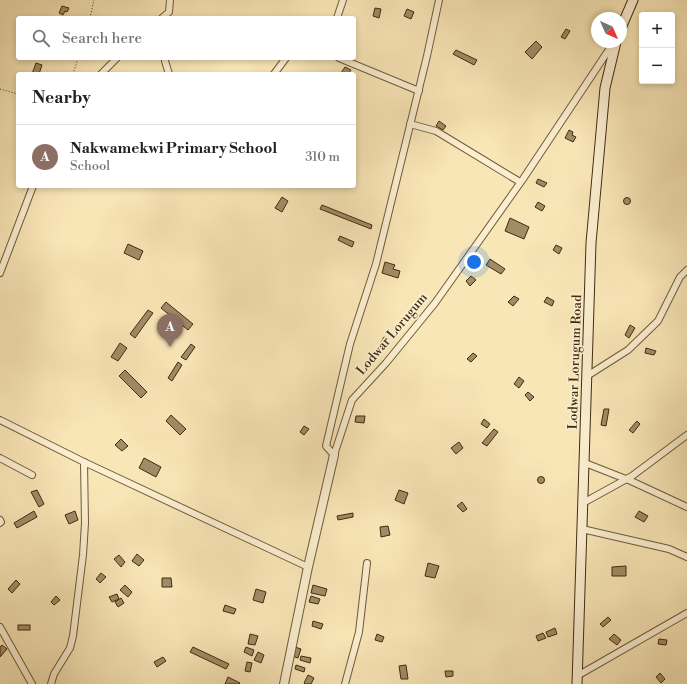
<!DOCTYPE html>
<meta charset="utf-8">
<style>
:root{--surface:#fff;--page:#f6f6f6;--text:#202124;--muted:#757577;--line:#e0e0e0;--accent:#8f2418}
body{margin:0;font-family:"Libre Bodoni",serif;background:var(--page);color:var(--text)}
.controls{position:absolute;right:12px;top:12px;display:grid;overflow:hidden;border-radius:4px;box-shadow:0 2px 6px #0003}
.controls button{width:36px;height:36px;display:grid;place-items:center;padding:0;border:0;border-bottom:1px solid var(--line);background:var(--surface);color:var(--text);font:20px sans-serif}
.compass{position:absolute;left:591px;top:12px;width:36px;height:36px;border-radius:50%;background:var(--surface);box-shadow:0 2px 6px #0003;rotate:135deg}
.you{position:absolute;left:474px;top:262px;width:14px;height:14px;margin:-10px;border:3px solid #fff;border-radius:50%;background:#1a73e8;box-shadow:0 0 0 6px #1a73e833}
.badge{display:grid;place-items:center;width:26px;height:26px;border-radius:50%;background:var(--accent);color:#fff;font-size:13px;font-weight:700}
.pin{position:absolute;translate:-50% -33px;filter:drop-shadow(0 1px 2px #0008)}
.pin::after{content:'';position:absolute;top:21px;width:14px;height:12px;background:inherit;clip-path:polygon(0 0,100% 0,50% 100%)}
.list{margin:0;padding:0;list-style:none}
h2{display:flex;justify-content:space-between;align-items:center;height:52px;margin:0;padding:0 16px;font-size:17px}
h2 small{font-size:13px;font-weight:400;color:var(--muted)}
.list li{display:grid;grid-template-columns:26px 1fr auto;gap:12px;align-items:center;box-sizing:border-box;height:64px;padding:0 16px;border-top:1px solid var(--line)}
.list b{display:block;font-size:15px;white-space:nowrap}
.list p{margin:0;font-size:13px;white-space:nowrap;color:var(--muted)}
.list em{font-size:13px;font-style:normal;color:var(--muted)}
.icon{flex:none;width:22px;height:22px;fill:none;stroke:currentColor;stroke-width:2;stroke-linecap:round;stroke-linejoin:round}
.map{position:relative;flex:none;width:687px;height:684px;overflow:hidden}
.search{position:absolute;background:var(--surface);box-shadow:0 2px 6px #0003;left:16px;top:16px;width:340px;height:44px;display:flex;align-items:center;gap:10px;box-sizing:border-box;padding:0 14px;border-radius:4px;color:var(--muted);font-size:15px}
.panel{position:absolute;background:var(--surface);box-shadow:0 2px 6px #0003;left:16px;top:72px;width:340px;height:116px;border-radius:4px}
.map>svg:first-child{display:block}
</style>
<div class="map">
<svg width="687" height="684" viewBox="0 0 687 684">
<rect width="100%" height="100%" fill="#f9e6b7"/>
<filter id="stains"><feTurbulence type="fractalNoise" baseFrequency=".005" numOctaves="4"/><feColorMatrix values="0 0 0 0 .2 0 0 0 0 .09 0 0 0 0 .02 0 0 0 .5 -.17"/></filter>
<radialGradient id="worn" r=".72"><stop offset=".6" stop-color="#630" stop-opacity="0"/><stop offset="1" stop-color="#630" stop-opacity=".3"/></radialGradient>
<g fill="#a18c67" stroke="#412b10">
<polygon points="62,6 69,8 67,12 65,11 63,15 59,13"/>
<polygon points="375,8 381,9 379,18 373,16"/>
<polygon points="407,9 414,12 411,19 404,16"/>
<polygon points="566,29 570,31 565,39 561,37"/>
<polygon points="536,41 542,47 532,59 525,52"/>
<polygon points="456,50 477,60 474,65 453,54"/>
<polygon points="36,63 42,65 39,74 32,74"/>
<polygon points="345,67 351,70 348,74 341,73"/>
<polygon points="439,121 446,126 443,130 436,126"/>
<polygon points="569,130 573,132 572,135 576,137 573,142 565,138"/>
<polygon points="538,179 547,183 544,187 536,183"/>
<polygon points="282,197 288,201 282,212 275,208"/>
<circle cx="627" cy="201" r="3.5"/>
<polygon points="538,202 545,206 542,211 535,207"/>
<polygon points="322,205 372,225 371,229 320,209"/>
<polygon points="510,218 529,227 524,239 505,231"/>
<polygon points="340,236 354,242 352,247 338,240"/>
<polygon points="128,244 143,251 139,260 124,253"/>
<polygon points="556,245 562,248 559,254 553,250"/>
<polygon points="490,259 505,269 501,274 486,265"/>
<polygon points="385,262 395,265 393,269 400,271 398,278 382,273"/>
<polygon points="471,276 476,280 470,286 466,281"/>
<polygon points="514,296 519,299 513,306 508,302"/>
<polygon points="547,297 554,301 552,306 544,302"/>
<polygon points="166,302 193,324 188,330 161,308"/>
<polygon points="148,310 153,313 135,338 130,334"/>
<polygon points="630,325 635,328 629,338 625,335"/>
<polygon points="384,337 388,339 383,349 378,347"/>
<polygon points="120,343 127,348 118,361 111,357"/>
<polygon points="191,344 195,347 186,360 181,357"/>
<polygon points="646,348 656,351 654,355 645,353"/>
<polygon points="473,353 477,356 471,362 467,359"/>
<polygon points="178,362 182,365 172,381 168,378"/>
<polygon points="125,370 147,392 141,398 119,376"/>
<polygon points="519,377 524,381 519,388 514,384"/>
<polygon points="528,392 534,397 530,401 525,395"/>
<polygon points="604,409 609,409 606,426 601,425"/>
<polygon points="171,415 186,429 180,435 166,421"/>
<polygon points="356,416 365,416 364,423 355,422"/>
<polygon points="484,419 490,424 487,428 481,424"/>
<polygon points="637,421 640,424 633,433 629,430"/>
<polygon points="304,426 309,429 304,435 300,432"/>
<polygon points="494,429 498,432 487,446 482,443"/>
<polygon points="121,439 128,446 122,451 115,445"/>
<polygon points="459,442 463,448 456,454 451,448"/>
<polygon points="144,458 161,467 156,477 139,468"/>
<circle cx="541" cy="480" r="3.5"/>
<polygon points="37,490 44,504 39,507 31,492"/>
<polygon points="399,490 408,493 404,504 395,500"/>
<polygon points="462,502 467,509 463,512 457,506"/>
<polygon points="34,511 37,517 17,528 14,523"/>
<polygon points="75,511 78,520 69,524 65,515"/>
<polygon points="639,511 648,516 644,522 635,517"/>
<polygon points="353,513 353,517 338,520 337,516"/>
<polygon points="388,526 390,535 381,537 380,527"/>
<polygon points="137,554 144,560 139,566 132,561"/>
<polygon points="119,555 125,562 121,567 114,559"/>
<polygon points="428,563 439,566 435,578 425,576"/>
<polygon points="626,566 626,576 612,576 612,567"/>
<polygon points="101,573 106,577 100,583 96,579"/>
<polygon points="162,578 171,578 172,587 162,587"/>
<polygon points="16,580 20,584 12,593 8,589"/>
<polygon points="125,585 132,592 128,597 120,590"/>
<polygon points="313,585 327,589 325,596 311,593"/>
<polygon points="256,589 266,592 263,603 253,600"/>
<polygon points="117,594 119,599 112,602 109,597"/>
<polygon points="56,596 60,600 54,605 51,602"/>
<polygon points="311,596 320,599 318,604 309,602"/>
<polygon points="121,598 124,603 118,607 115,602"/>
<polygon points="225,605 236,609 234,614 223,611"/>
<polygon points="608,617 611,620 603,627 600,624"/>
<polygon points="313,621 323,624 321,629 312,626"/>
<rect x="18" y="625" width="12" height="5"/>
<polygon points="555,628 557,634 548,637 546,632"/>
<polygon points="543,633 546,638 538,641 536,636"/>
<polygon points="250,634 258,636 255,645 248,644"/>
<polygon points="377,634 384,637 382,642 375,640"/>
<polygon points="614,634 621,640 617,645 609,639"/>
<polygon points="659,639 667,640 666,645 658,644"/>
<polygon points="2,645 7,649 0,657 0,647"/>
<polygon points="193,647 229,664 226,669 190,652"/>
<polygon points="246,647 254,650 252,656 244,652"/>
<polygon points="295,647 301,649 298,658 292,656"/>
<polygon points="258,652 264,655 261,663 254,660"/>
<polygon points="301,656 311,658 310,663 300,660"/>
<polygon points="163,657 166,661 157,667 154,662"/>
<polygon points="247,662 252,663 250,672 245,671"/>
<polygon points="296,665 305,668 304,672 295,669"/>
<polygon points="406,665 408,679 401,679 399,666"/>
<polygon points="445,671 453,671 453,676 446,677"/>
<polygon points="660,673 665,679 661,683 656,677"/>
<polygon points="308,675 314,678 311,684 305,684 304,683"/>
<polygon points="228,677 240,683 239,684 225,684"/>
</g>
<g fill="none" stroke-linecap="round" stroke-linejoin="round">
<defs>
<g id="minor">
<polyline points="162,18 169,12 170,0"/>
<polyline points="337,18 343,0"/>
<polyline points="165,58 165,61 169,74"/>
<polyline points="339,58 419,91"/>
<polyline points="101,74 117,58"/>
<polyline points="274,74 286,58"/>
<polyline points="410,124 436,131 520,182"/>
<polyline points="0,273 33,186"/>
<polyline points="587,376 628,350 658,321 680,277 687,270"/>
<polyline points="0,420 84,462 308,567"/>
<polyline points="334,455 352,400 386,363 435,303 523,179 614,42"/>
<polyline points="334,455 326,446 350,344 376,264 427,56 439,0"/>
<polyline points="0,458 32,475"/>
<polyline points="585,463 631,481 687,507"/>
<polyline points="583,503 632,476 687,435"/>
<polyline points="0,520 1,522 0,523"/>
<polyline points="582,529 669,549 687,557"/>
<polyline points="0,627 32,684"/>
<polyline points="577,676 687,613"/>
<polyline points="51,684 54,674 70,648 73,636 83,555 85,523 84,462"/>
<polyline points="345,684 359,632 367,563"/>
</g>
<polyline id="tertiary" points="284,684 308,567 334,455"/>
<g id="secondary">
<polyline points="621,28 633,0"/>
<polyline points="577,684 591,243 605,88 616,42"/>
</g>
</defs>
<use href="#minor" stroke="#6f5a3a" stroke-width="8"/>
<use href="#tertiary" stroke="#6f5a3a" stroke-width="10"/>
<use href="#secondary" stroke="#412b10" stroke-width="11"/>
<g stroke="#412b10" stroke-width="1" stroke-dasharray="1 2" stroke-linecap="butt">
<polyline points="90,18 94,0"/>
<polyline points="73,74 78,58"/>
<polyline points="0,89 18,94"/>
</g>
<use href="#minor" stroke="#fbefd0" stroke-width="6"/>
<use href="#tertiary" stroke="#fbefd0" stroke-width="8"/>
<use href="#secondary" stroke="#fbefd0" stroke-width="9"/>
</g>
<g text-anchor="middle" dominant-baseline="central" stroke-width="3.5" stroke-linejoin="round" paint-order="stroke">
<g font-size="13" fill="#412b10" stroke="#fbefd0">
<text transform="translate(392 334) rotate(-50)">Lodwar Lorugum</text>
<text transform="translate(575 362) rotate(-88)">Lodwar Lorugum Road</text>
</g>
</g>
<rect width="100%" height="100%" filter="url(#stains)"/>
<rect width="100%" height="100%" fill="url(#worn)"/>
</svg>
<div class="controls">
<button>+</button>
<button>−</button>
</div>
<svg class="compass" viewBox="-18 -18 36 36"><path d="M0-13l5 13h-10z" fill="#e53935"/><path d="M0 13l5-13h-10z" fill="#757577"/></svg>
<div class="you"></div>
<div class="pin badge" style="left:170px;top:347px;background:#8d6e63">A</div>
<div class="search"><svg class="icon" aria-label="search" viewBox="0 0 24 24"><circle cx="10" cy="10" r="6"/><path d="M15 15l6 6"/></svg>Search here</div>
<section class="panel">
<h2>Nearby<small></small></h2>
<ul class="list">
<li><span class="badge" style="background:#8d6e63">A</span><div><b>Nakwamekwi Primary School</b><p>School</p></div><em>310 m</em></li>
</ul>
</section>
</div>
